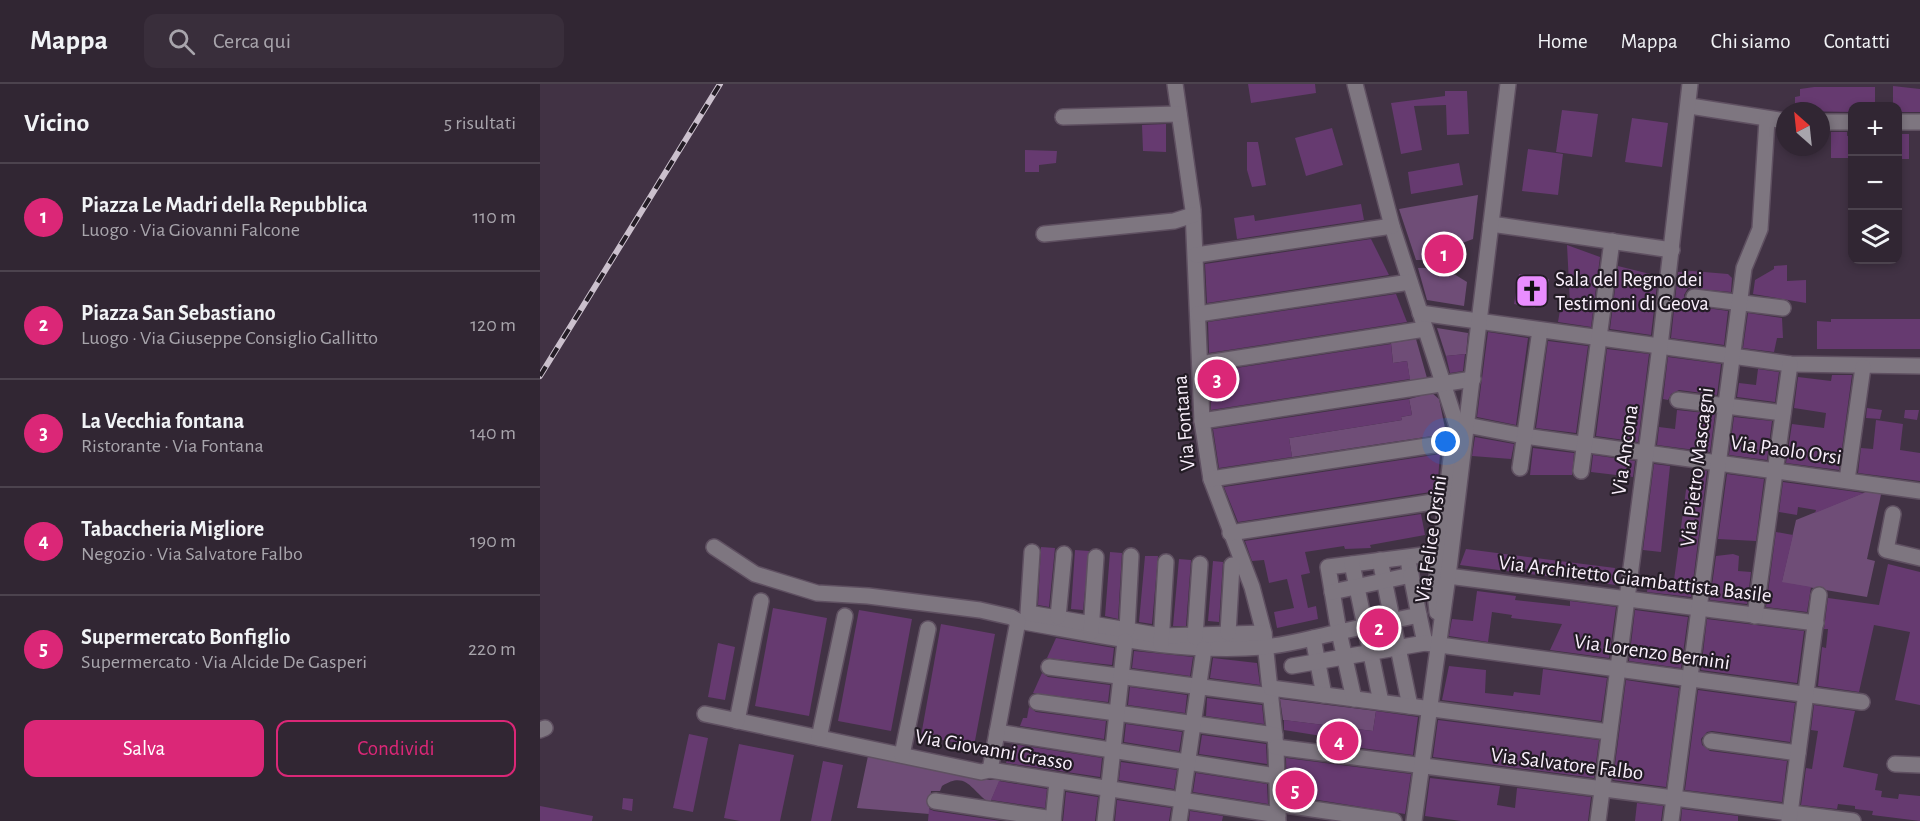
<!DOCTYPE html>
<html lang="it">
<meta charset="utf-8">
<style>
:root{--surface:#312633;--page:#392e3b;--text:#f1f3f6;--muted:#a8a5ac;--line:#4c434e;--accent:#db2777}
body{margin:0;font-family:"Alegreya Sans",sans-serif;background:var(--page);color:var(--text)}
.controls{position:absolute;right:18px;top:18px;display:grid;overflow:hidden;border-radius:12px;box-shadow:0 3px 9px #0003}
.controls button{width:54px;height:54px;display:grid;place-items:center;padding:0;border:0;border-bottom:2px solid var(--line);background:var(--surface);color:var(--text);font:30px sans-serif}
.compass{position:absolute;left:1236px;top:18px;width:54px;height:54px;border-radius:50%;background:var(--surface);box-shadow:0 3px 9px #0003;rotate:333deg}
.you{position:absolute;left:906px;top:358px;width:21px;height:21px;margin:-15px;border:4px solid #fff;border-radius:50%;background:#1a73e8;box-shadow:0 0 0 9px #1a73e833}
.badge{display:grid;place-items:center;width:39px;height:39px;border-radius:50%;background:var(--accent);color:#fff;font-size:20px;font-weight:700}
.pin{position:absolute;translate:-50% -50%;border:3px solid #fff;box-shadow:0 2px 6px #0006}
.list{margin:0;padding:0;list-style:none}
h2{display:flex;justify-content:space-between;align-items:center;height:78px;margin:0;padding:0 24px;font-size:26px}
h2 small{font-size:20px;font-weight:400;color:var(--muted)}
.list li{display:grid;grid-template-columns:39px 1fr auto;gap:18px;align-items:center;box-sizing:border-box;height:108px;padding:0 24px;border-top:2px solid var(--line)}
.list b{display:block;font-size:22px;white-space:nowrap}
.list p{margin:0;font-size:20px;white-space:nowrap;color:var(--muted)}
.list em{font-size:20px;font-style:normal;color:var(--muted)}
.actions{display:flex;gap:12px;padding:18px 24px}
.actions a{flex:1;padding:14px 0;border:2px solid var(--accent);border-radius:12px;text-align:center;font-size:21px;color:var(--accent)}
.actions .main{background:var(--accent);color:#fff}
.icon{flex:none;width:33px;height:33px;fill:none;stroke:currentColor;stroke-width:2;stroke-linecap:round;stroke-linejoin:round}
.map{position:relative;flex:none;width:1380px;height:737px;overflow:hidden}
header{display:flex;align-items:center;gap:36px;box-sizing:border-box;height:84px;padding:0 30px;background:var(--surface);border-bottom:2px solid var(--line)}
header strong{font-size:28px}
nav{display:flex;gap:33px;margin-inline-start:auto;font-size:21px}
.search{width:420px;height:54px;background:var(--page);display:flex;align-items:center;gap:15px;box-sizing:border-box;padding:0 21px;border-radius:12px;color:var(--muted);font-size:22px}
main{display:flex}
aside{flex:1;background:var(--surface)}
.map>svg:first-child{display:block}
</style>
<header>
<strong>Mappa</strong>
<div class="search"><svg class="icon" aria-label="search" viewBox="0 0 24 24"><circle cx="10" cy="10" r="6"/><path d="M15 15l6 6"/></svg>Cerca qui</div>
<nav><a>Home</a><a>Mappa</a><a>Chi siamo</a><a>Contatti</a></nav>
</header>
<main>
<aside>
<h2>Vicino<small>5 risultati</small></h2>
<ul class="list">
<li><span class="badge">1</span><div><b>Piazza Le Madri della Repubblica</b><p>Luogo · Via Giovanni Falcone</p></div><em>110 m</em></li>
<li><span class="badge">2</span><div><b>Piazza San Sebastiano</b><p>Luogo · Via Giuseppe Consiglio Gallitto</p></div><em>120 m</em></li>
<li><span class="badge">3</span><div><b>La Vecchia fontana</b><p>Ristorante · Via Fontana</p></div><em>140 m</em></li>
<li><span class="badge">4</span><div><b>Tabaccheria Migliore</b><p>Negozio · Via Salvatore Falbo</p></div><em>190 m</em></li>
<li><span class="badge">5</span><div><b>Supermercato Bonfiglio</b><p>Supermercato · Via Alcide De Gasperi</p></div><em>220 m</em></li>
</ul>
<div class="actions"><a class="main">Salva</a><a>Condividi</a></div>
</aside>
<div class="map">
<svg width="1380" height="737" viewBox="0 0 1380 737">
<rect width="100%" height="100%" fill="#413244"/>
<g fill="#6f4d77">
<polygon points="938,111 933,155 917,161 910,176 876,176 859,125"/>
<polygon points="911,183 914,190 927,198 924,222 887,216 878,184"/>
<polygon points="897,244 928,249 926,270 906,272"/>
<polygon points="876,255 887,294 870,297 867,277 853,279 851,259"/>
<polygon points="892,309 899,315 905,344 899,351 752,373 749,354 862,336 861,333 872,331 869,315"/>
<polygon points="1342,406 1327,475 1335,477 1327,513 1250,500 1241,501 1256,436 1328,407"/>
<polygon points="740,615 836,627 833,647 743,636"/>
<path d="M328,672L446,696H460L450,719C431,707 427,686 402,702L400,707H391L389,730L317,724Z"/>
</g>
<g fill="#663a70">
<polygon points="708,0 775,0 776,9 711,19"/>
<polygon points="1353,2 1380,5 1380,28 1358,28 1358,22 1353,22"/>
<polygon points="1274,3 1335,3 1335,22 1312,22 1312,28 1255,27 1255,13 1260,12 1260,5"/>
<polygon points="905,7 927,7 929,50 907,51 906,21 874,22 882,66 861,70 851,19 905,12"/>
<polygon points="1022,26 1058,30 1052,73 1016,68"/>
<polygon points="1092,34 1128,39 1122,83 1085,78"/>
<polygon points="626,40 626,68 603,67 602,41"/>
<polygon points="792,44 803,81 766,92 755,54"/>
<polygon points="1291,48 1307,48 1307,52 1312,51 1312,74 1291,74"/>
<rect x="1358" y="50" width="11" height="25"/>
<polygon points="707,58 718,58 726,101 712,103 707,86"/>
<polygon points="988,65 1023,70 1018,111 982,107"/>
<polygon points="485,66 517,67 516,79 499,81 499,88 485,88"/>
<polygon points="919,79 923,101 871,110 868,88"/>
<polygon points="821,120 824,136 697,155 694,134 714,131 715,137"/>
<polygon points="831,155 849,191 667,219 665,180"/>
<polygon points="1027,161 1060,173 1051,243 1018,238 1020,226 1024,219 1030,219"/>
<polygon points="1247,181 1247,197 1266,196 1266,219 1213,210 1215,196 1234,185 1234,182"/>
<polygon points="1078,182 1118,192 1111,251 1070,245"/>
<polygon points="1152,187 1188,190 1192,194 1191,208 1148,204 1144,211 1146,221 1188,227 1184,261 1131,254 1138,188"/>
<polygon points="979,190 1009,195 1005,221 996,219 995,224 974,220"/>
<polygon points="856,210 867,238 669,269 668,238"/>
<polygon points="1208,229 1242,234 1243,254 1237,254 1234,268 1203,264"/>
<polygon points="1291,235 1380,235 1380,265 1277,265 1277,237 1291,238"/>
<polygon points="948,248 988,254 976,341 937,333"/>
<polygon points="1008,257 1048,262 1036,349 996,344"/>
<polygon points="851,260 853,279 867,277 870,295 671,326 670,288"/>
<polygon points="1067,265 1109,270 1098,358 1056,352"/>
<polygon points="925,270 923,287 910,289 906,272"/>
<polygon points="1128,273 1181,280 1177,311 1139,306 1131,310 1128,316 1123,315"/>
<polygon points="1218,285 1239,288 1235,318 1197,313 1199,299 1216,301"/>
<polygon points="1292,291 1312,291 1299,386 1246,379 1252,340 1284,344 1286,329 1254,324 1258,293 1291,297"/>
<polygon points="869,315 872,331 861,333 862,336 749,354 752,373 679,384 673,345"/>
<polygon points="1327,324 1342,326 1340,335 1326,334"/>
<polygon points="1137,326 1175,330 1170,368 1117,361 1119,343 1135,345"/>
<polygon points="1365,326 1379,326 1377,336 1364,334"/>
<polygon points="1194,333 1232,337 1227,376 1189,371"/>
<polygon points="1336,336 1363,340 1360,366 1380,369 1380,397 1318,389 1321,364 1333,365"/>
<polygon points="935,353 974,360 971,375 932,372"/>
<polygon points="993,364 1034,369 1032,391 990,391"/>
<polygon points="900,370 897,407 698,438 684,403"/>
<polygon points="1053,371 1095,377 1093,393 1051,388"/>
<polygon points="1114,380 1130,382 1121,468 1103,466"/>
<polygon points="1152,385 1167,387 1151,513 1107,508 1109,493 1134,496 1146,406 1150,401"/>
<polygon points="1187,390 1224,395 1216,457 1178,455"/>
<polygon points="1243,398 1324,409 1275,429 1276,426 1258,423 1257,431 1239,428"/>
<polygon points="881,430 885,451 830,461 831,464 805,465 804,462 765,468 770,489 761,491 768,524 776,522 778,535 737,544 734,528 754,524 747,495 729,499 724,476 712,477 705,457"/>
<polygon points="1236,448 1253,451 1242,498 1271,503 1267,528 1226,523"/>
<polygon points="501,463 515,464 509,523 498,521"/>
<polygon points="926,465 1075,484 1074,489 1077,489 1076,501 920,481"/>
<polygon points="535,466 549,467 543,526 531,525"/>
<polygon points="570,468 582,469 578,535 565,532"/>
<polygon points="1193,470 1199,472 1198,487 1211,488 1207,520 1170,516 1176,472"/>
<polygon points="605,472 618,472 612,540 599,538"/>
<polygon points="639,475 651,476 646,542 633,542"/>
<polygon points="673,477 683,478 679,538 668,537"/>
<polygon points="1348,480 1380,488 1380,621 1355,616 1370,548 1334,541 1319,608 1278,602 1282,563 1286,564 1288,545 1284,545 1288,514 1339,521"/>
<polygon points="937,507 976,512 975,516 1030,522 1030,517 1076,523 1069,574 1010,566 1022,540 971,534 972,531 952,528 948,558 909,552 912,535 933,537"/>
<polygon points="233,524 287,534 269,632 215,622"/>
<polygon points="319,526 372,535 351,647 298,637"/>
<polygon points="1095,526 1148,533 1141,584 1089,577"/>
<polygon points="1167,535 1264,547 1257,599 1161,586"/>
<polygon points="401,540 455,550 434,662 381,652"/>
<polygon points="516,554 574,564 572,581 507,574"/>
<polygon points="178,559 195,563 185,616 168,613"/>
<polygon points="594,567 653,573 650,592 592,584"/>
<polygon points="673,574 717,579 720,601 670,594"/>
<polygon points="909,582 946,586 945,609 973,612 974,608 1000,611 1003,585 1067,594 1061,637 902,616"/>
<polygon points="502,589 508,593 570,601 568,618 493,609"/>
<polygon points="1086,596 1139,604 1126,703 1073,696"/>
<polygon points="590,603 647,611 645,629 588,621"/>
<polygon points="1158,606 1255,619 1250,658 1172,647 1167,648 1161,655 1162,661 1170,667 1247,677 1242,718 1145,706"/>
<polygon points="667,614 722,621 724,640 666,632"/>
<polygon points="1274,621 1315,627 1303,683 1338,690 1335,706 1342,707 1341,713 1358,715 1359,710 1380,712 1380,737 1332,731 1333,727 1315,725 1315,722 1298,720 1297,725 1261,721 1266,684 1272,685 1278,647 1271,646"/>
<polygon points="489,623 496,628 566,637 564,655 480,642 483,634 487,634"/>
<polygon points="836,627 878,633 873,671 792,660 794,654 744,646 744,636 833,647"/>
<polygon points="898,636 1059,656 1054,694 893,673"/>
<polygon points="586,640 642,648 639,667 584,658"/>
<polygon points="149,650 168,654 153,728 133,724"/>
<polygon points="662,651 726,660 727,680 659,670"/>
<polygon points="199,660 254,671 240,737 200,737 184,734"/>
<polygon points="472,660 562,674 560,693 466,679"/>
<polygon points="746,674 871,690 865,730 747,711"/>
<polygon points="283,677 303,681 291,737 271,737"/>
<polygon points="581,678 637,686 634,705 579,696"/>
<polygon points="656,689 727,700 728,720 653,708"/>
<polygon points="890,694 960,702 957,721 975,724 977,704 1051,713 1048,737 921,737 885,732"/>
<polygon points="459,697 507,705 505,724 451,716"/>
<polygon points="526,708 558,713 555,737 523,737"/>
<polygon points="83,714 93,715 92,727 82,725"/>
<polygon points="577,716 631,724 629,737 575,737"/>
<polygon points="1097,719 1123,722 1121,737 1095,737"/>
<polygon points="0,722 53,732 52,737 0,737"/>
<polygon points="389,725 394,727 461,737 388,737"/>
<polygon points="1142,725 1198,732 1198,737 1141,737"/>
<polygon points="650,727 683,732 682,737 649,737"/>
</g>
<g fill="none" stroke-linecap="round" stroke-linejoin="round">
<defs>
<g id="minor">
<polyline points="635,0 653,126 662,337 671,395 712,503 724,549 736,663 738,737"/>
<polyline points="815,0 852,142 916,339 984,352 1380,407"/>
<polyline points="1150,22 1245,37"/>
<polyline points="523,33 639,30"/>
<polyline points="1281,38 1312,38"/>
<polyline points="1358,38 1380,38"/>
<polyline points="951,140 1132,166"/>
<polyline points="504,150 634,137 653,131"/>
<polyline points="656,171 852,142"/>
<polyline points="1154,213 1243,224"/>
<polyline points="880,229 1250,280 1380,282"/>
<polyline points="658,230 870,198"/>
<polyline points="660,280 885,245"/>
<polyline points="1138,316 1243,329"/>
<polyline points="662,337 933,295"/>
<polyline points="980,384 1000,246"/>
<polyline points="1041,387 1072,157"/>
<polyline points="671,395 913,358"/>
<polyline points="1307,396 1323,283"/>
<polyline points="1353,430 1346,466 1380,474"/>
<polyline points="690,449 906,416"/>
<path d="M174,463L215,490L277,509L328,512L440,526L471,533L478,537C560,551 640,570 723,563C749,561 775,553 799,548L788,483L899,469"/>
<polyline points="492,468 488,529 622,552 724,549"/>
<polyline points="840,476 870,622"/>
<polyline points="812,480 841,618"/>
<polyline points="908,492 1276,539"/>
<polyline points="792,508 871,491 869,482"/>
<polyline points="897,528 895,509 914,349"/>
<polyline points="879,531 885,559 1322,618"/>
<polyline points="1215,532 1250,280"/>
<polyline points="518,533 524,470"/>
<polyline points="587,546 591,472"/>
<polyline points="551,548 556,473"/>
<polyline points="688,549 692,481"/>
<polyline points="655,553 660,480"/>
<polyline points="773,554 784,611"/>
<polyline points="621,560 626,478"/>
<polyline points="752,582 885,559"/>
<polyline points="509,583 731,612"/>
<polyline points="731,604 1069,648"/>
<polyline points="814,615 799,548 879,531 871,491"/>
<polyline points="497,618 735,651"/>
<polyline points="165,630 441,688 450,686 738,731"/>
<polyline points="197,637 221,517"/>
<polyline points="0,646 5,644"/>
<polyline points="457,648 736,692"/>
<polyline points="279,654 305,532"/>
<polyline points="1171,657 1258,669"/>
<polyline points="736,663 1313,737"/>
<polyline points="362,671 388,545"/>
<polyline points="1355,680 1380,681"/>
<polyline points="450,686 478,537"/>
<polyline points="395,717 513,735"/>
<polyline points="738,720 854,737"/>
<polyline points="513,737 517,698"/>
<polyline points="565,737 585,557"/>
<polyline points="639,737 664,565"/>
<polyline points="874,737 908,492 968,0"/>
<polyline points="1058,737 1120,262 1150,0"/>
<polyline points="1131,737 1204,184 1220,145 1227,36"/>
<polyline points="1249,737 1279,511"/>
</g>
</defs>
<use href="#minor" stroke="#5f5061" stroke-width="18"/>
<use href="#minor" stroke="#7e7680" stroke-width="15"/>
<defs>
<polyline id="rail" points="0,292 180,0"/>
</defs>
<use href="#rail" stroke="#cbc0cd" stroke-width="6"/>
<use href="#rail" stroke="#231c25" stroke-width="4" stroke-dasharray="11" stroke-linecap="butt"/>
</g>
<defs>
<symbol id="church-square" viewBox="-11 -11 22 22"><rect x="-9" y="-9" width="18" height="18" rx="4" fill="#e98dfe" stroke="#231c25"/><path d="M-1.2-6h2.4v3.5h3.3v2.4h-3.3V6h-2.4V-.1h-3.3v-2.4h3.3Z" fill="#111"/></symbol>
</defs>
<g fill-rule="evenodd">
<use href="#church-square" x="973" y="188" width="38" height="38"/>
</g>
<g text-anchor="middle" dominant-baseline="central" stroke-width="4.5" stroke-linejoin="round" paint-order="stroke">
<g font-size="21" fill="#faf0fc" stroke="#231c25" text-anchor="start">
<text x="1015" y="195">Sala del Regno dei<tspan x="1015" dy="24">Testimoni di Geova</tspan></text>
</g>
<g font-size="21" fill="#faf0fc" stroke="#231c25">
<text transform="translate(644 339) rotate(-95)">Via Fontana</text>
<text transform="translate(1085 366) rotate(-82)">Via Ancona</text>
<text transform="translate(1246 366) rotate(8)">Via Paolo Orsi</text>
<text transform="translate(1157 383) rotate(-83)">Via Pietro Mascagni</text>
<text transform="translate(891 455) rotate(-82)">Via Felice Orsini</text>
<text transform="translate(1095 495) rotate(7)">Via Architetto Giambattista Basile</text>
<text transform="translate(1112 568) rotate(8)">Via Lorenzo Bernini</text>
<text transform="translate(454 666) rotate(10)">Via Giovanni Grasso</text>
<text transform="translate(1027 680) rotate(7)">Via Salvatore Falbo</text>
</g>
</g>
</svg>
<div class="controls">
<button>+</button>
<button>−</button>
<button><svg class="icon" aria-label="layers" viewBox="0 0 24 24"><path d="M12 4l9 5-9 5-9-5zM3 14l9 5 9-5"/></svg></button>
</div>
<svg class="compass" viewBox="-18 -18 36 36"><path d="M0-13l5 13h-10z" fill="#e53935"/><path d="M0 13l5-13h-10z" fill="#a8a5ac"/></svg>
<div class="you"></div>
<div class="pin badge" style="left:904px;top:170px">1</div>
<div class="pin badge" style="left:839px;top:544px">2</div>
<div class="pin badge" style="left:677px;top:295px">3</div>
<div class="pin badge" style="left:799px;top:657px">4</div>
<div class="pin badge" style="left:755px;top:706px">5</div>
</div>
</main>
